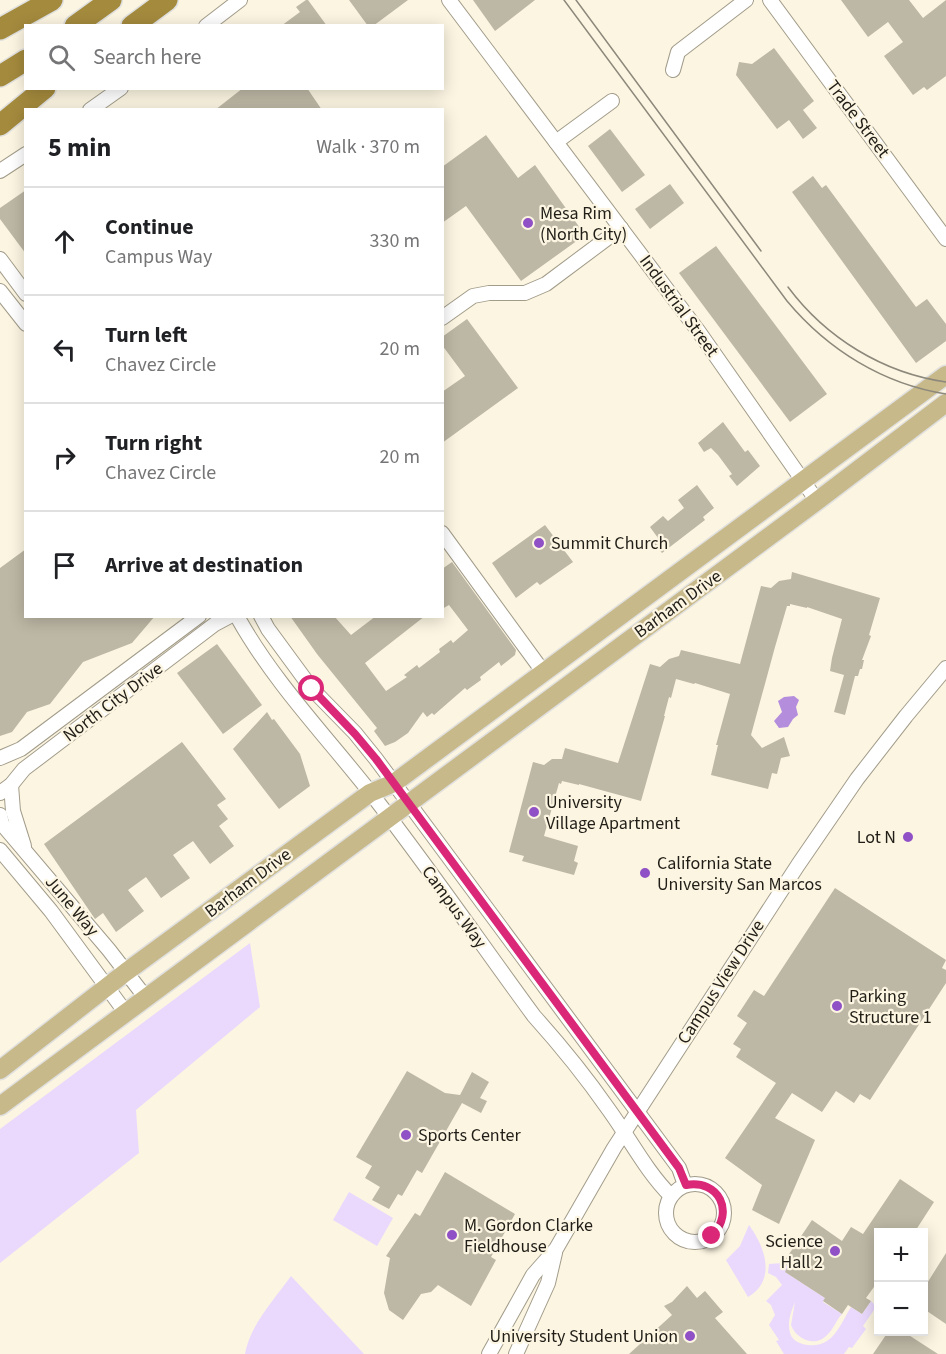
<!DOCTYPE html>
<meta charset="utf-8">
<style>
:root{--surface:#fff;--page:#f6f6f6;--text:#202124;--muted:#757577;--line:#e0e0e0}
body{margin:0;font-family:"Source Sans 3",sans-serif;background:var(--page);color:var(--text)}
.controls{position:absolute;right:18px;bottom:18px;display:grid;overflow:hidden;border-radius:0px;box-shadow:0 3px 15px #0003}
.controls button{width:54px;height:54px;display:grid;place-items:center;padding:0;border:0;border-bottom:2px solid var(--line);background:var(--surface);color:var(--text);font:30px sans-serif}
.stop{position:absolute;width:18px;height:18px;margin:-14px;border:4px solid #db2777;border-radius:50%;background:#fff}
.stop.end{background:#db2777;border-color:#fff;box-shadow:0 2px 6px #0008}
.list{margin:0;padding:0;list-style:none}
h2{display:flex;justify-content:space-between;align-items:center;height:78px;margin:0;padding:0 24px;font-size:26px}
h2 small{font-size:20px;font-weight:400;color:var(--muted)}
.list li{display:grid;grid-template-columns:39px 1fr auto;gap:18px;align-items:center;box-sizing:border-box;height:108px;padding:0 24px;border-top:2px solid var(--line)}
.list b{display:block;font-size:22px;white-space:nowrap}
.list p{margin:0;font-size:20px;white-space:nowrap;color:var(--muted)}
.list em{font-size:20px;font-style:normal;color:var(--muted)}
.icon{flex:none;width:33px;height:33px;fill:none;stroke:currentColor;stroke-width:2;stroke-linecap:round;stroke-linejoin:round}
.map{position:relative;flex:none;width:946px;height:1354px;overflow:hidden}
.search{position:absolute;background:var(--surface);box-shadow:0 3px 15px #0003;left:24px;top:24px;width:420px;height:66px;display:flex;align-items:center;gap:15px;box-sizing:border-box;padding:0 21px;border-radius:0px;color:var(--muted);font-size:22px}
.panel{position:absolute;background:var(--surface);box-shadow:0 3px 15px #0003;left:24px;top:108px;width:420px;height:510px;border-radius:0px}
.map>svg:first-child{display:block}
</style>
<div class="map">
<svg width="946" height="1354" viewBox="0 0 946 1354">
<rect width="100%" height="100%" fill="#fcf5e2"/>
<g fill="#ead9fd">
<polygon points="250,943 260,1007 136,1110 139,1153 0,1263 0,1129"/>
<polygon points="349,1192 393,1218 377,1246 333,1220"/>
<path d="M749,1225C765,1247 777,1280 748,1297L726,1260L740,1246Z"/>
<path d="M783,1263L788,1266L785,1272L825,1298L823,1302L842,1314C836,1320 834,1329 827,1335C815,1348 796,1339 791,1325L795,1302C791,1312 787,1322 790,1333C794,1347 817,1348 827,1341C838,1334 844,1318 851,1307L862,1314L871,1301L874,1304L875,1301L878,1303L877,1311L874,1310L863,1326L866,1329L852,1348L849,1347L844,1354H784L776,1341L779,1340L769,1325L775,1315L771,1305L766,1301L782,1285L776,1277L768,1273L769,1264Z"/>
<path d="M291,1276L364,1354H245C250,1325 274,1300 291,1276Z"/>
</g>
<polygon fill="#b58ddd" points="794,696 799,700 796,707 798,715 793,719 788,727 779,728 774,721 782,712 778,701 784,697"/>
<g fill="#bdb7a5">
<polygon points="306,0 308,0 327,26 281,26 300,12 296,7"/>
<polygon points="349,0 408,0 373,26 368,26"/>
<polygon points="473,0 535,0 495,31"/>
<polygon points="841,0 909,0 923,18 946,0 946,76 927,90 924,87 913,95 884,56 903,42 888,22 868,37"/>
<polygon points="774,48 814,101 803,110 817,128 803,139 789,120 777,129 736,75 739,62 752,64"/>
<polygon points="243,88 307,88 322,110 215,110"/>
<polygon points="610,129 645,175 622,192 588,146"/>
<polygon points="486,135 518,178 535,165 585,235 521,281 466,206 442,223 442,167"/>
<polygon points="813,176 822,188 826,185 916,307 927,299 946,324 946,341 916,363 792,192"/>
<polygon points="670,184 684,203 650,229 635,209"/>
<polygon points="26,190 26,254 0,219 0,208"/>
<polygon points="716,246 827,394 790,422 679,273"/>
<polygon points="467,319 518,388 442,443 442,392 465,376 442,345 442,337"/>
<polygon points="723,422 745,452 748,450 760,466 737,486 729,476 732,474 718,455 711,448 704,452 698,443"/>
<polygon points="697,485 714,508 703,517 705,520 662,553 653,542 658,538 650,527 663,516 668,521 684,508 678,500"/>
<polygon points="545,525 573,562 540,585 537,582 516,598 492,563"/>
<polygon points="26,549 26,616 155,616 132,643 83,662 50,704 27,712 12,732 0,736 0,568"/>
<polygon points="452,562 516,650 515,655 501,666 499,662 480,677 481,680 467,690 465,688 434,715 432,713 427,717 423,712 408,733 395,742 385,746 374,731 377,728 317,654 290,616 334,616 351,635 376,616 425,616 365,663 386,691 407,677 404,675 417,665 419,668 440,652 439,649 451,640 453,643 468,630 449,605 442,609 442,569"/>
<polygon points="792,572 880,598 869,635 871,636 862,660 864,660 862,669 860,669 858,676 855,676 845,715 834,712 844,675 830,671 832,658 842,619 807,607 807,608 790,604 790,606 787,606 775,647 751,735 762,748 784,737 790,756 781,758 777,774 772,773 768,789 711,775 718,745 716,745 730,694 695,683 694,684 676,679 671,698 669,697 664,716 665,716 641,801 579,784 579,785 562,781 561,784 559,783 544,836 578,846 574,861 578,863 574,875 522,861 524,856 509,852 533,762 544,765 552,759 562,759 565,748 618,763 650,664 660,667 669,659 679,656 681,650 740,664 761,586 771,588 779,581 791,579"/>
<polygon points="217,644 262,705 223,734 177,673"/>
<polygon points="267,712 272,720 274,719 300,754 310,786 279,809 233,749"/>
<polygon points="182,742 226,799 217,805 228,819 219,826 234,846 210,864 193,841 173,855 190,878 161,898 146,877 128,890 144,911 116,932 103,913 95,919 44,844"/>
<polygon points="835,888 946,960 942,968 946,970 946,983 870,1100 860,1094 854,1103 836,1091 822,1112 792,1093 775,1118 815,1140 779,1224 752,1210 762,1185 725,1158 776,1083 736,1057 741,1049 733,1044 747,1023 737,1016 754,990 764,996"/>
<polygon points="407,1071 445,1093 460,1095 472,1072 489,1082 480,1098 487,1101 481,1113 462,1103 422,1173 417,1170 402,1196 398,1194 389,1209 372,1200 380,1187 365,1178 372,1166 356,1157"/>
<polygon points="445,1172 515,1214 491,1257 496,1260 471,1306 438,1285 431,1292 421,1294 403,1320 389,1310 384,1293 390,1258 386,1256 415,1213 420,1216"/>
<polygon points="900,1179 934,1202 914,1233 879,1233 879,1280 866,1298 871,1301 862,1314 848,1305 842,1314 823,1301 825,1298 785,1272 788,1266 783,1263 812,1220 842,1241 851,1227 863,1234"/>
<polygon points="946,1253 946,1324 924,1309 924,1288"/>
<polygon points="687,1286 697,1298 705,1291 723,1312 715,1318 747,1354 629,1354 672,1315 664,1306 672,1302"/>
<polygon points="888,1332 904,1332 938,1354 873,1354"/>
</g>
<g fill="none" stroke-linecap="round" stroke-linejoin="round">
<defs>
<g id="minor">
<polyline points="449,0 699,332 817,501"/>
<polyline points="770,0 946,239"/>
<polyline points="206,26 240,0"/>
<polyline points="673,70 678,52 746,0"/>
<polyline points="90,110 121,88"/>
<polyline points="556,142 612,101"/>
<polyline points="0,171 26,154"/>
<polyline points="0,259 26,294"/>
<polyline points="0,291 26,324"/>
<polyline points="442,318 473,296 489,293 525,293 546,284 621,228"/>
<polyline points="442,533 544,673"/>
<polyline points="261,616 268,629 312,689 355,733 376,759 679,1168 685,1185"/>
<path d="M238,618C274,682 325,735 370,792C427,865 479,941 534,1016C561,1046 586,1077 609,1110C630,1139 646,1171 671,1196"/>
<polyline points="0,758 21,749 199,616"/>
<polyline points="11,785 13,811 24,846"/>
<polyline points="0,793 11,785 24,769 215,624 230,616"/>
<polyline points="0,815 2,824 109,950 146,998"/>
<polyline points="0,850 51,911 126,1013"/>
<circle cx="695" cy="1213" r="29"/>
<polyline points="489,1354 533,1275 556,1249 614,1148 798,865 857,779 906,716 946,668"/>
<polyline points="516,1354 548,1283 555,1253"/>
</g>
<g id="major">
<polyline points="0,1070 126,972 370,793 394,783 946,375"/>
<polyline points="0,1106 817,501 946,403"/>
</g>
<g id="highway">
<polyline points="75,26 111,0"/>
<polyline points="132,26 167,0"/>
<polyline points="0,29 52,0"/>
<polyline points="0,76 26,60"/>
<polyline points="0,125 45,88"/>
</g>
</defs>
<use href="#minor" stroke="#a29c8a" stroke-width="16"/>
<use href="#major" stroke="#e0e0df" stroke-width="21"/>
<use href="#highway" stroke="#e0e0df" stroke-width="24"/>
<use href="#minor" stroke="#fff" stroke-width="14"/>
<use href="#major" stroke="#c8b98b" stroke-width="18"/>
<use href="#highway" stroke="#a48a3d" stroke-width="21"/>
<g stroke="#8c887b" stroke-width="1.5">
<path d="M564,0L787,301C828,350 883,384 946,394"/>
<polyline points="576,0 761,251"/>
<path d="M788,287C826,338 883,373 946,382"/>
</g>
</g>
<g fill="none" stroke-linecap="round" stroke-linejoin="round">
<path stroke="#db2777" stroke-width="8" d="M312,689L355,734L376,759L679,1168L686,1185C719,1179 735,1212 712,1236"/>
</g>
<g fill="#9050c6" stroke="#fcf5e2" stroke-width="2">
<circle cx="528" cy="223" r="6"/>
<circle cx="539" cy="543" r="6"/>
<circle cx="534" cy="812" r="6"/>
<circle cx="908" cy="837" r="6"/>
<circle cx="645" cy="873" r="6"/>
<circle cx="837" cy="1006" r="6"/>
<circle cx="406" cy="1135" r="6"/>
<circle cx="452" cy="1235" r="6"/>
<circle cx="835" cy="1251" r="6"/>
<circle cx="690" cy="1336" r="6"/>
</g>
<g text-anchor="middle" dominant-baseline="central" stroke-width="4.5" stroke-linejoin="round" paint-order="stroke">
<g font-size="18" fill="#201e17" stroke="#fcf5e2">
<text transform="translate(858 119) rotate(53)">Trade Street</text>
<text transform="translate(679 306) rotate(54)">Industrial Street</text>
<text transform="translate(678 604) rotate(-36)">Barham Drive</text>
<text transform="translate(113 702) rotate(-37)">North City Drive</text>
<text transform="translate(248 883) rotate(-37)">Barham Drive</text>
<text transform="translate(72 906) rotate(50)">June Way</text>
<text transform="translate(454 907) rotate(54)">Campus Way</text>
<text transform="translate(721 982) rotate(-57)">Campus View Drive</text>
</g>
<g font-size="18" fill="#201e17" stroke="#fcf5e2" text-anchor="start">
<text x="540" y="213">Mesa Rim<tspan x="540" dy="21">(North City)</tspan></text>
<text x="551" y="543">Summit Church</text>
<text x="546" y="802">University<tspan x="546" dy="21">Village Apartment</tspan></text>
<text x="896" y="837" text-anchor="end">Lot N</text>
<text x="657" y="863">California State<tspan x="657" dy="21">University San Marcos</tspan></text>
<text x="849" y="996">Parking<tspan x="849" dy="21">Structure 1</tspan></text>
<text x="418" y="1135">Sports Center</text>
<text x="464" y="1225">M. Gordon Clarke<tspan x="464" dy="21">Fieldhouse</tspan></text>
<text x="823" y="1241" text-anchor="end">Science<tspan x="823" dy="21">Hall 2</tspan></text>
<text x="678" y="1336" text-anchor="end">University Student Union</text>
</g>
</g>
</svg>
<div class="controls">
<button>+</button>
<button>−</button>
</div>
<div class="stop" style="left:312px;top:689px"></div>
<div class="stop end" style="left:712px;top:1236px"></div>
<div class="search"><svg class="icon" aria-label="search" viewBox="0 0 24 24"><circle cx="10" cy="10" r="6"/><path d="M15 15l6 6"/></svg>Search here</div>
<section class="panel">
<h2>5 min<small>Walk · 370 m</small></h2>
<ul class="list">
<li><svg class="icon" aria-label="ahead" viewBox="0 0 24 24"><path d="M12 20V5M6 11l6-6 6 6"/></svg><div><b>Continue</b><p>Campus Way</p></div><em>330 m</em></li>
<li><svg class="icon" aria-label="left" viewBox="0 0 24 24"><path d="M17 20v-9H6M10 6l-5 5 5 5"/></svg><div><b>Turn left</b><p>Chavez Circle</p></div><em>20 m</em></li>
<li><svg class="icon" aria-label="right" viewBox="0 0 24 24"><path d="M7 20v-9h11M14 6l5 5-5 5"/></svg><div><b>Turn right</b><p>Chavez Circle</p></div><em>20 m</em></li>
<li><svg class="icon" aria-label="arrive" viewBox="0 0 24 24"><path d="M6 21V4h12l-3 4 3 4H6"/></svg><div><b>Arrive at destination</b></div></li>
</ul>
</section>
</div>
